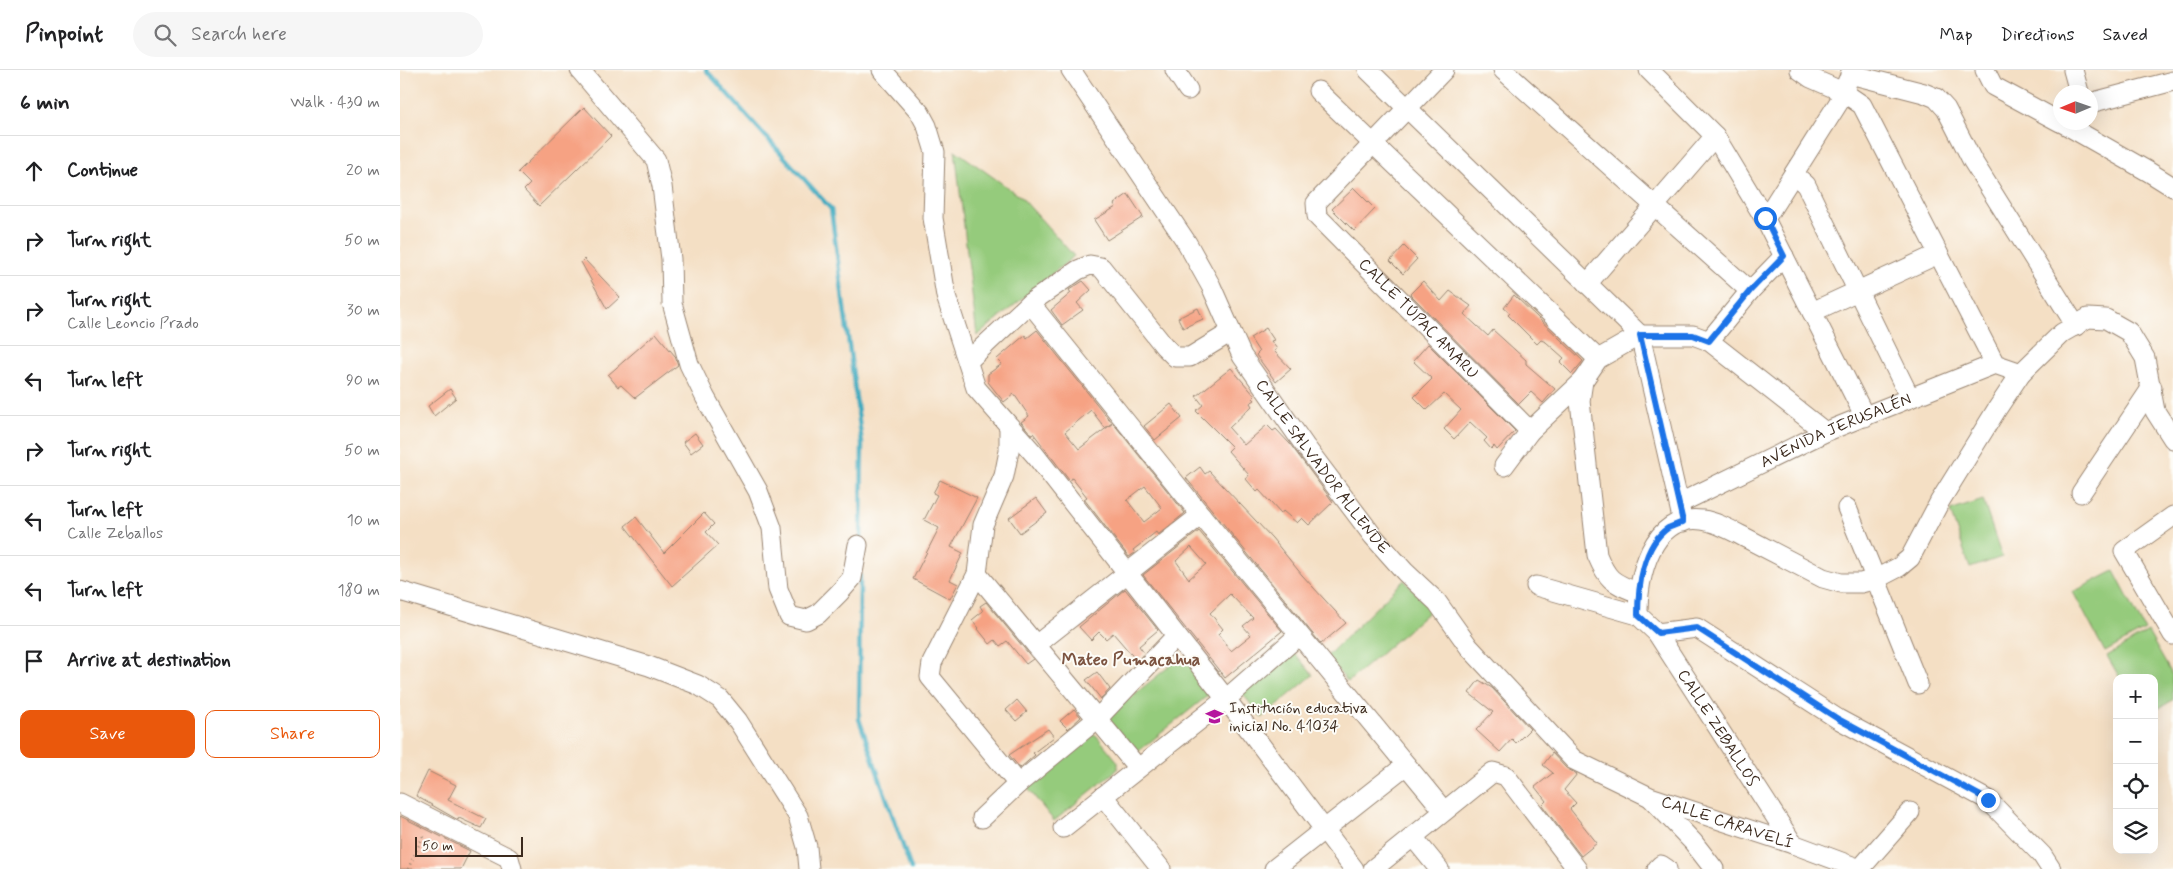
<!DOCTYPE html>
<meta charset="utf-8">
<style>
:root{--surface:#fff;--page:#f6f6f6;--text:#202124;--muted:#757577;--line:#e0e0e0;--accent:#ea580c}
body{margin:0;font-family:Mynerve,sans-serif;background:var(--page);color:var(--text)}
.controls{position:absolute;right:15px;bottom:15px;display:grid;overflow:hidden;border-radius:10px;box-shadow:0 5px 20px #0002}
.controls button{width:45px;height:45px;display:grid;place-items:center;padding:0;border:0;border-bottom:1px solid var(--line);background:var(--surface);color:var(--text);font:25px sans-serif}
.compass{position:absolute;left:1653px;top:15px;width:45px;height:45px;border-radius:50%;background:var(--surface);box-shadow:0 5px 20px #0002;rotate:268deg}
.scale{position:absolute;left:15px;bottom:12px;width:108px;box-sizing:border-box;padding-left:5px;border:2px solid #3b2a1e;border-top:0;font-size:14px;line-height:18px;white-space:nowrap;color:#3b2a1e;-webkit-text-stroke:4px #fdfcf7;paint-order:stroke}
.stop{position:absolute;width:15px;height:15px;margin:-11px;border:4px solid #1a73e8;border-radius:50%;background:#fff}
.stop.end{background:#1a73e8;border-color:#fff;box-shadow:0 1px 5px #0008}
.list{margin:0;padding:0;list-style:none}
h2{display:flex;justify-content:space-between;align-items:center;height:65px;margin:0;padding:0 20px;font-size:21px}
h2 small{font-size:16px;font-weight:400;color:var(--muted)}
.list li{display:grid;grid-template-columns:32px 1fr auto;gap:15px;align-items:center;box-sizing:border-box;height:70px;padding:0 20px;border-top:1px solid var(--line)}
.list b{display:block;font-size:19px;white-space:nowrap}
.list p{margin:0;font-size:16px;white-space:nowrap;color:var(--muted)}
.list em{font-size:16px;font-style:normal;color:var(--muted)}
.actions{display:flex;gap:10px;padding:15px 20px}
.actions a{flex:1;padding:11px 0;border:1px solid var(--accent);border-radius:10px;text-align:center;font-size:18px;color:var(--accent)}
.actions .main{background:var(--accent);color:#fff}
.icon{flex:none;width:28px;height:28px;fill:none;stroke:currentColor;stroke-width:2;stroke-linecap:round;stroke-linejoin:round}
.map{position:relative;flex:none;width:1773px;height:799px;overflow:hidden}
header{display:flex;align-items:center;gap:30px;box-sizing:border-box;height:70px;padding:0 25px;background:var(--surface);border-bottom:1px solid var(--line)}
header strong{font-size:24px}
nav{display:flex;gap:28px;margin-inline-start:auto;font-size:18px}
.search{width:350px;height:45px;background:var(--page);display:flex;align-items:center;gap:12px;box-sizing:border-box;padding:0 18px;border-radius:28px;color:var(--muted);font-size:19px}
main{display:flex}
aside{flex:1;background:var(--surface)}
.map>svg:first-child{display:block}
</style>
<header>
<strong>Pinpoint</strong>
<div class="search"><svg class="icon" aria-label="search" viewBox="0 0 24 24"><circle cx="10" cy="10" r="6"/><path d="M15 15l6 6"/></svg>Search here</div>
<nav><a>Map</a><a>Directions</a><a>Saved</a></nav>
</header>
<main>
<aside>
<h2>6 min<small>Walk · 430 m</small></h2>
<ul class="list">
<li><svg class="icon" aria-label="ahead" viewBox="0 0 24 24"><path d="M12 20V5M6 11l6-6 6 6"/></svg><div><b>Continue</b></div><em>20 m</em></li>
<li><svg class="icon" aria-label="right" viewBox="0 0 24 24"><path d="M7 20v-9h11M14 6l5 5-5 5"/></svg><div><b>Turn right</b></div><em>50 m</em></li>
<li><svg class="icon" aria-label="right" viewBox="0 0 24 24"><path d="M7 20v-9h11M14 6l5 5-5 5"/></svg><div><b>Turn right</b><p>Calle Leoncio Prado</p></div><em>30 m</em></li>
<li><svg class="icon" aria-label="left" viewBox="0 0 24 24"><path d="M17 20v-9H6M10 6l-5 5 5 5"/></svg><div><b>Turn left</b></div><em>90 m</em></li>
<li><svg class="icon" aria-label="right" viewBox="0 0 24 24"><path d="M7 20v-9h11M14 6l5 5-5 5"/></svg><div><b>Turn right</b></div><em>50 m</em></li>
<li><svg class="icon" aria-label="left" viewBox="0 0 24 24"><path d="M17 20v-9H6M10 6l-5 5 5 5"/></svg><div><b>Turn left</b><p>Calle Zeballos</p></div><em>10 m</em></li>
<li><svg class="icon" aria-label="left" viewBox="0 0 24 24"><path d="M17 20v-9H6M10 6l-5 5 5 5"/></svg><div><b>Turn left</b></div><em>180 m</em></li>
<li><svg class="icon" aria-label="arrive" viewBox="0 0 24 24"><path d="M6 21V4h12l-3 4 3 4H6"/></svg><div><b>Arrive at destination</b></div></li>
</ul>
<div class="actions"><a class="main">Save</a><a>Share</a></div>
</aside>
<div class="map">
<svg width="1773" height="799" viewBox="0 0 1773 799">
<rect width="100%" height="100%" fill="#fdfcf7"/>
<filter id="ink" filterUnits="userSpaceOnUse"><feTurbulence type="fractalNoise" baseFrequency=".02" numOctaves="2"/><feDisplacementMap in="SourceGraphic" scale="10" xChannelSelector="R" yChannelSelector="G"/><feConvolveMatrix kernelMatrix="1 2 1 2 8 2 1 2 1" color-interpolation-filters="sRGB"/></filter>
<filter id="wash" filterUnits="userSpaceOnUse"><feTurbulence type="fractalNoise" baseFrequency=".0096" numOctaves="4" result="noise"/><feDisplacementMap in="SourceGraphic" scale="20" xChannelSelector="R" yChannelSelector="G"/><feGaussianBlur stdDeviation="1.12" result="paint"/><feColorMatrix in="noise" values="0 0 0 0 0 0 0 0 0 0 0 0 0 0 0 0 0 1.4 0 .05"/><feComposite in="paint" operator="in"/></filter>
<g filter="url(#wash)">
<rect width="100%" height="100%" fill="#f4dfc4"/>
<g fill="#95cb7c" stroke="#687a4d">
<polygon points="555,80 621,127 674,186 577,266"/>
<polygon points="1583,430 1602,487 1570,498 1550,441"/>
<polygon points="1714,501 1745,560 1705,582 1673,522"/>
<polygon points="1004,510 1031,540 948,612 926,587"/>
<polygon points="1748,562 1773,606 1773,630 1754,641 1754,608 1720,608 1707,586"/>
<polygon points="888,575 913,605 862,648 837,617"/>
<polygon points="782,586 811,623 735,684 706,647"/>
<polygon points="689,665 696,665 718,692 718,699 654,751 626,716"/>
</g>
<g fill="none" stroke-linecap="round" stroke-linejoin="round">
<g stroke="#40aabf" stroke-width="4.5">
<polyline points="306,0 431,139 462,373 461,471"/>
<polyline points="460,506 459,649 511,799"/>
</g>
</g>
<g id="blocks">
<g fill="#f6a283" fill-rule="evenodd">
<polygon points="184,37 211,66 139,136 124,120 130,114 118,102"/>
<polygon points="954,118 975,139 954,161 932,139"/>
<polygon points="728,124 743,147 707,170 694,150 716,137 714,134"/>
<polygon points="1004,176 1017,189 1003,204 990,191"/>
<polygon points="184,189 220,227 207,239 181,192"/>
<polygon points="683,211 691,220 677,233 683,240 662,255 651,240 671,223 669,220"/>
<polygon points="1023,211 1041,231 1050,221 1071,236 1064,244 1088,266 1093,260 1126,290 1126,294 1155,319 1143,333 1131,322 1119,334 1010,224"/>
<polygon points="1114,225 1183,291 1172,304 1160,292 1164,288 1146,272 1141,270 1137,274 1108,245 1110,243 1104,238"/>
<polygon points="798,238 803,249 783,258 778,248"/>
<polygon points="866,258 874,270 871,271 877,279 874,281 891,299 876,312 856,285 859,282 850,268"/>
<path d="M637,260L712,353L705,358L691,340L665,362L679,379L713,353L785,443L758,465L756,462L733,480L735,483L729,487L684,429L687,427L672,408L669,410L633,363L631,364L621,352L629,346L614,324L604,332L588,312V304L602,294L597,289L625,265L627,268ZM745,416L762,438L744,452L727,430Z"/>
<polygon points="256,263 275,286 278,295 235,328 221,315 218,317 208,305"/>
<polygon points="1028,274 1115,361 1097,380 1094,376 1091,379 1084,371 1087,368 1070,352 1054,369 1044,359 1061,340 1044,324 1027,340 1014,327 1032,309 1013,291"/>
<polygon points="831,298 855,326 853,328 855,330 850,333 852,336 829,358 844,375 867,355 873,361 876,359 890,374 933,432 909,455 902,448 897,453 883,441 881,444 859,420 857,422 846,409 849,405 828,381 832,377 796,341 803,335 796,326"/>
<polygon points="50,319 56,328 34,346 28,336"/>
<polygon points="771,334 782,348 755,370 744,356"/>
<polygon points="295,363 303,374 291,383 283,372"/>
<polygon points="800,397 805,404 809,401 872,468 902,505 946,553 921,574 786,408"/>
<polygon points="540,410 577,428 551,477 563,483 550,510 558,514 550,529 513,509 539,458 524,450 537,425 533,423"/>
<polygon points="636,428 647,443 620,463 609,448"/>
<polygon points="304,443 314,454 306,462 318,475 272,516 225,456 236,447 264,483"/>
<path d="M799,461L882,561L825,608L743,505ZM791,477L806,494L789,509L776,491ZM830,524L853,548L843,556L851,565L831,581L818,564L823,559L810,543Z"/>
<polygon points="725,519 758,560 739,576 744,583 737,591 713,563 706,569 699,562 691,570 679,557"/>
<polygon points="586,532 633,589 626,594 607,571 600,576 595,570 590,574 578,559 579,558 572,550 583,541 580,536"/>
<polygon points="697,602 710,619 701,629 686,610"/>
<polygon points="1079,610 1092,618 1130,659 1116,673 1112,669 1100,682 1076,660 1093,642 1069,623"/>
<polygon points="617,630 627,642 616,651 606,640"/>
<polygon points="674,639 681,647 668,659 660,651"/>
<polygon points="648,659 654,667 633,683 635,685 620,698 609,685"/>
<polygon points="1152,683 1166,698 1177,704 1164,720 1176,733 1170,739 1197,773 1181,786 1142,735 1146,731 1135,717 1153,703 1143,695"/>
<polygon points="28,701 56,715 48,730 86,749 81,758 59,748 58,750 16,726"/>
<polygon points="0,746 70,781 61,799 0,799"/>
</g>
</g>
</g>
<g filter="url(#ink)">
<use href="#blocks" fill-opacity="0" stroke="#988471" stroke-width="1"/>
<g fill="none" stroke-linecap="round" stroke-linejoin="round">
<defs>
<g id="minor">
<polyline points="180,0 256,90 262,116 271,189 272,233 289,294 305,327 358,421 372,458 378,519 389,546 406,550 418,544 439,523 452,508 458,475"/>
<polyline points="482,0 520,43 527,56 535,82 533,148 546,226 576,318 635,385 826,629 954,799"/>
<path id="s1" d="M671,0L787,173L811,216L842,286L905,376L973,466L1005,502L1037,532L1069,577L1174,690L1250,727L1393,774L1460,799"/>
<polyline points="775,0 788,20"/>
<polyline points="968,0 1240,265 1283,452"/>
<path id="s2" d="M1044,0L916,133L917,146L1130,361"/>
<polyline points="1103,0 1350,221"/>
<polyline points="1249,0 1315,66 1365,149 1465,347"/>
<polyline points="1400,0 1411,8 1443,22 1462,35 1595,294 1621,303"/>
<polyline points="1585,0 1593,16 1660,52"/>
<polyline points="1673,0 1679,22"/>
<polyline points="1450,4 1524,23 1536,28 1546,39 1572,90 1676,256"/>
<polyline points="918,21 1198,289"/>
<polyline points="1690,33 1773,11"/>
<polyline points="1661,52 1749,102 1773,117"/>
<polyline points="1394,104 1406,115 1510,328"/>
<polyline points="1365,149 1439,32 1448,10"/>
<polyline points="1187,214 1315,66"/>
<polyline points="630,233 801,445 1044,741"/>
<polyline points="1412,242 1538,184"/>
<polyline points="1309,271 1350,221 1384,186"/>
<polyline points="569,290 630,233 678,200 690,195 701,197 764,276 775,287 790,287 831,262"/>
<polyline points="609,356 609,381 604,406 583,455 577,504 532,593 530,607 618,714"/>
<polyline points="1104,396 1130,361 1183,311"/>
<polyline points="1681,423 1752,317"/>
<path id="s3" d="M1280,433L1425,362L1595,294"/>
<polyline points="1447,438 1518,614"/>
<polyline points="1773,446 1724,481 1773,565"/>
<polyline points="577,504 738,698"/>
<path id="s4" d="M1136,516L1238,545L1257,563L1393,774"/>
<polyline points="0,521 249,596 298,615 320,629 338,651 398,746 407,777 409,799"/>
<path d="M1238,523C1212,512 1208,511 1197,485L1180,331L1183,311L1198,289L1240,265H1293L1309,271L1425,362"/>
<path d="M1238,545C1237,507 1252,443 1302,450C1318,452 1334,462 1348,469C1373,482 1398,495 1423,508L1441,513H1461L1476,509L1499,497L1510,488L1540,431L1597,339L1621,303L1662,263L1688,248L1706,249L1729,262L1745,288L1755,341L1773,369"/>
<polyline points="1257,563 1297,558 1438,649 1588,730 1642,785 1651,799"/>
<polyline points="636,575 801,445"/>
<polyline points="703,726 761,799"/>
<polyline points="1252,729 1293,772 1314,799"/>
<polyline points="0,733 109,788 112,799"/>
<polyline points="582,748 618,714 697,649 776,566"/>
<polyline points="663,758 826,629 899,565"/>
<polyline points="1013,767 1039,799"/>
<polyline points="874,799 1006,695"/>
<polyline points="973,799 1093,702 1106,706 1177,799"/>
<polyline points="1257,799 1261,795 1267,799"/>
<polyline points="1460,799 1510,742"/>
</g>
</defs>
<use href="#minor" stroke="#988471" stroke-width="21"/>
<polyline stroke="#988471" stroke-width="2.5" stroke-dasharray="1 4" stroke-linecap="butt" points="8,799 24,764"/>
<use href="#minor" stroke="#fff" stroke-width="19"/>
</g>
</g>
<g fill="none" stroke-linecap="round" stroke-linejoin="round" filter="url(#ink)">
<path stroke="#1a73e8" stroke-width="6" d="M1365,148L1384,186L1350,221L1309,271L1293,265H1240L1283,452C1278,454 1273,456 1268,458C1243,475 1238,517 1238,545L1258,563L1297,558L1438,649L1588,730"/>
</g>
<defs>
<symbol id="school-bare" viewBox="-9 -9 18 18"><path d="M0-5L7-2L0 1L-7-2ZM-4 1L0 2.5L4 1V4Q0 6-4 4Z" fill="#b5179e" stroke="#fdfcf7" stroke-width="2.5" paint-order="stroke"/></symbol>
</defs>
<g fill-rule="evenodd">
<use href="#school-bare" x="802" y="634" width="25" height="25"/>
</g>
<g text-anchor="middle" dominant-baseline="central" stroke-width="4" stroke-linejoin="round" paint-order="stroke">
<g font-size="16" fill="#3b2a1e" stroke="#fdfcf7">
<text stroke="none"><textPath href="#s2" startOffset="342">CALLE TÚPAC AMARU</textPath></text>
<text stroke="none"><textPath href="#s3" startOffset="172">AVENIDA JERUSALÉN</textPath></text>
<text stroke="none"><textPath href="#s1" startOffset="471">CALLE SALVADOR ALLENDE</textPath></text>
<text stroke="none"><textPath href="#s4" startOffset="245">CALLE ZEBALLOS</textPath></text>
<text stroke="none"><textPath href="#s1" startOffset="1024">CALLE CARAVELÍ</textPath></text>
</g>
<g font-size="16" fill="#3b2a1e" stroke="#fdfcf7" text-anchor="start">
<text x="829" y="638">Institución educativa<tspan x="829" dy="18">inicial No. 41034</tspan></text>
</g>
<g font-size="18" font-weight="bold" fill="#7c5441" stroke="#fdfcf7">
<text x="731" y="590">Mateo Pumacahua</text>
</g>
</g>
</svg>
<div class="controls">
<button>+</button>
<button>−</button>
<button><svg class="icon" aria-label="locate" viewBox="0 0 24 24"><circle cx="12" cy="12" r="6"/><path d="M12 2v4M12 18v4M2 12h4M18 12h4"/></svg></button>
<button><svg class="icon" aria-label="layers" viewBox="0 0 24 24"><path d="M12 4l9 5-9 5-9-5zM3 14l9 5 9-5"/></svg></button>
</div>
<svg class="compass" viewBox="-18 -18 36 36"><path d="M0-13l5 13h-10z" fill="#e53935"/><path d="M0 13l5-13h-10z" fill="#757577"/></svg>
<div class="scale">50 m</div>
<div class="stop" style="left:1365px;top:148px"></div>
<div class="stop end" style="left:1588px;top:730px"></div>
</div>
</main>
